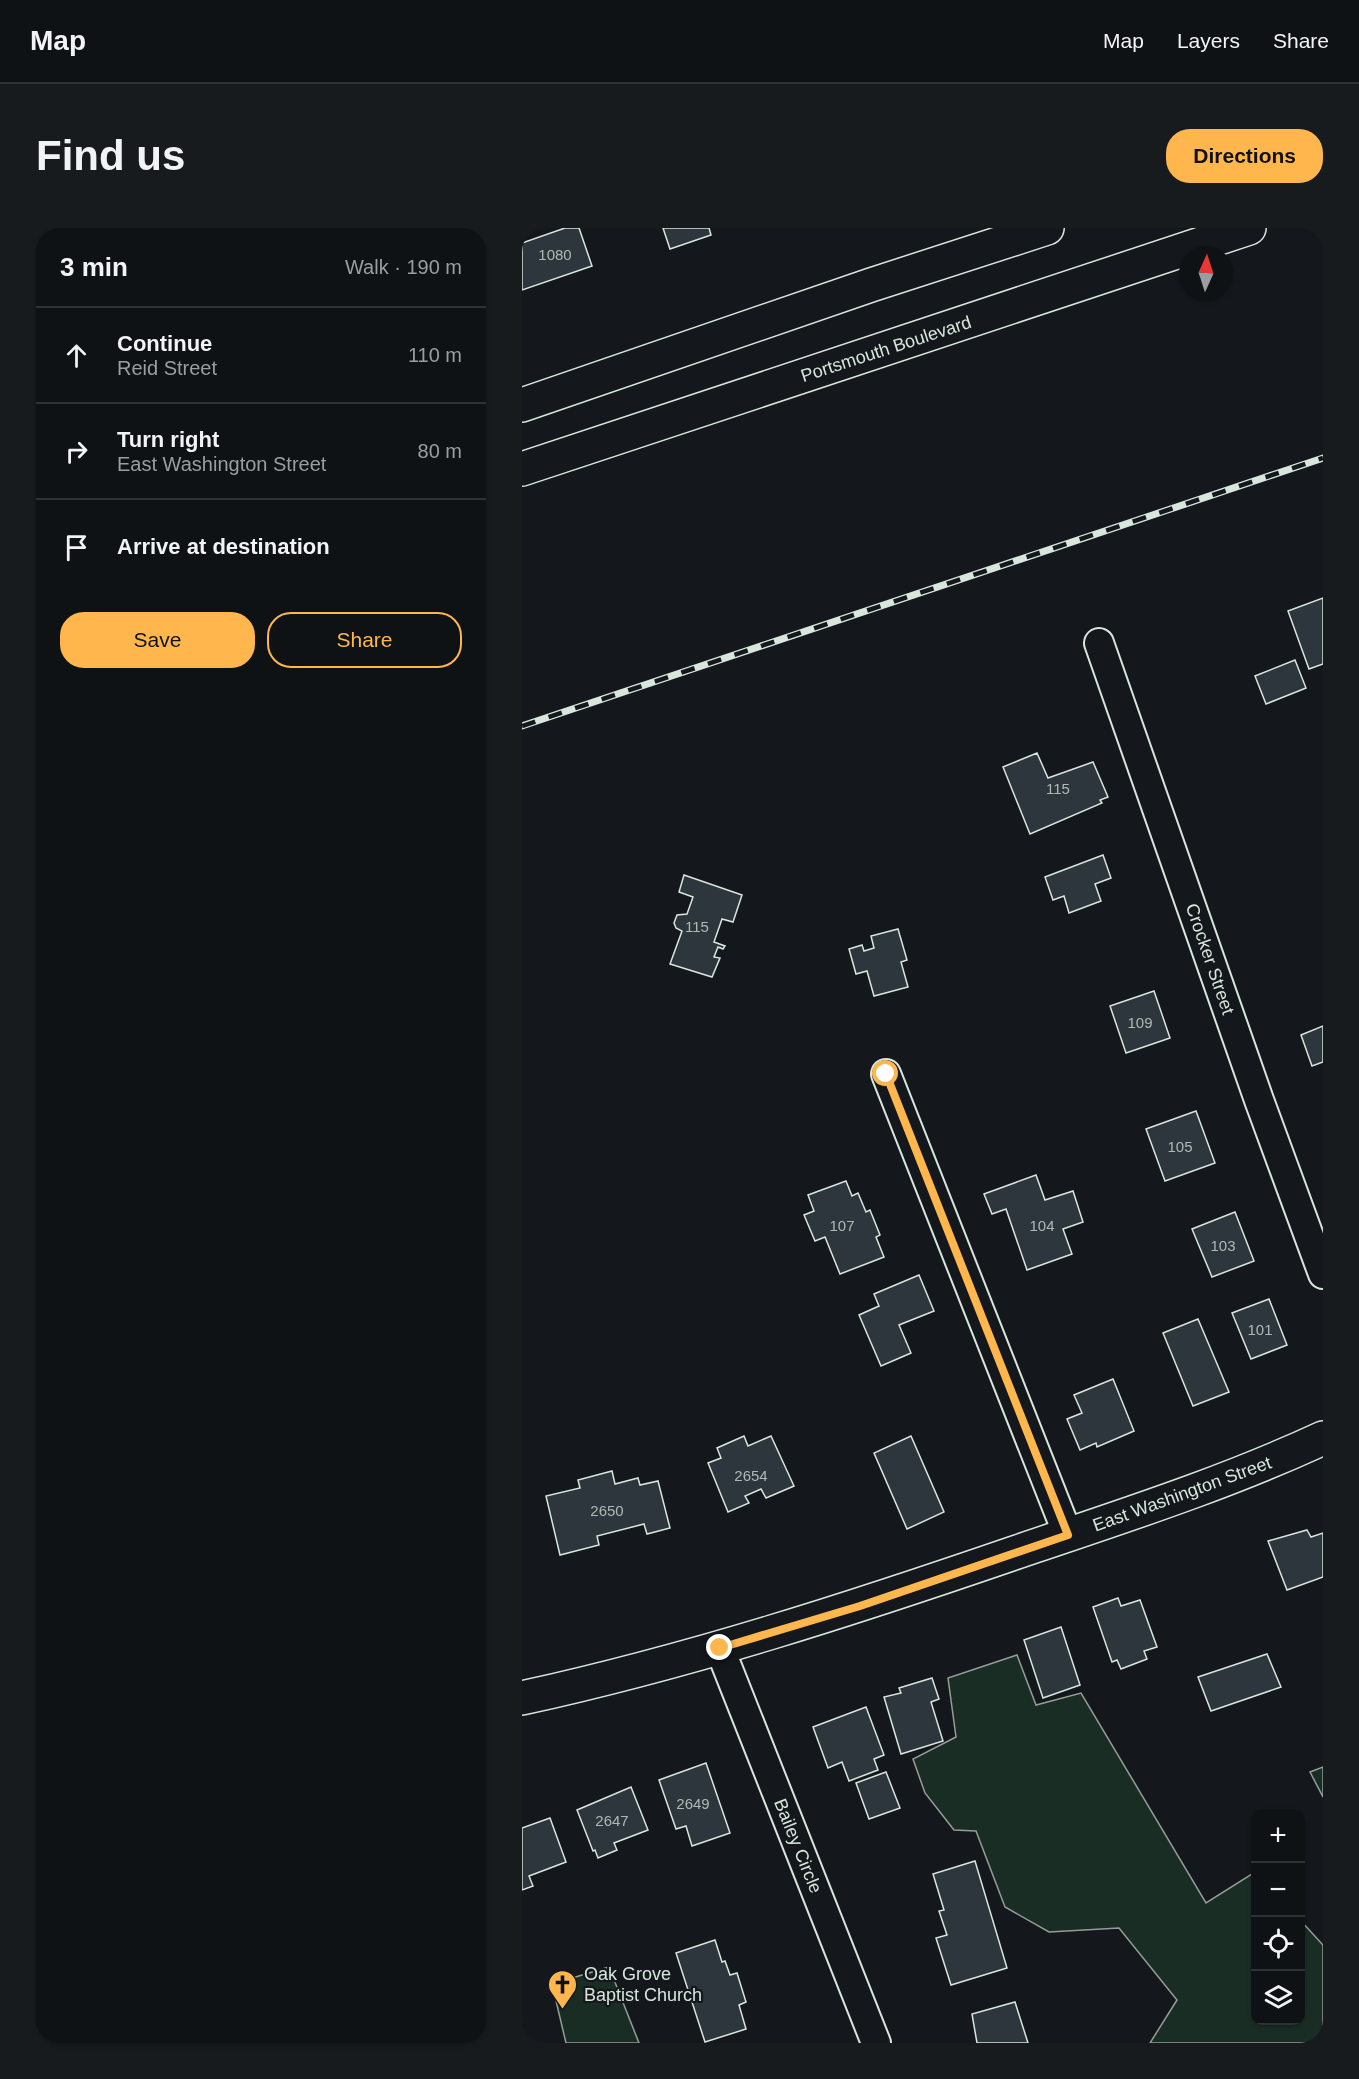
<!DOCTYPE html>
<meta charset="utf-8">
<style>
:root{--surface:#0f1215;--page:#181b1e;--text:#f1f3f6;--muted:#9b9ea0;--line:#2f3234;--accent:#ffb74d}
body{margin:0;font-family:Helvetica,sans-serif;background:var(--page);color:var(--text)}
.controls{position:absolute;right:18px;bottom:18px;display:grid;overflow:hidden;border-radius:12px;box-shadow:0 2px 4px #0004}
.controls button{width:54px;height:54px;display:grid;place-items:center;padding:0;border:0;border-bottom:2px solid var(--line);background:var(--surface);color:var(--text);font:30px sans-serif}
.compass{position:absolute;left:657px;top:18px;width:54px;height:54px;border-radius:50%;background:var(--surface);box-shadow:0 2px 4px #0004;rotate:3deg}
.stop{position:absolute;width:18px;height:18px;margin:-14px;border:4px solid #ffb74d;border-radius:50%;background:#fff}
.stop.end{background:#ffb74d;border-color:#fff;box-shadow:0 2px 6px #0008}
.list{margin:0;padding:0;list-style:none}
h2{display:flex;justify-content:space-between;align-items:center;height:78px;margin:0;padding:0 24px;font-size:26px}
h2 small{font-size:20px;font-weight:400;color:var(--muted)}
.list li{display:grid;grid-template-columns:39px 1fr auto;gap:18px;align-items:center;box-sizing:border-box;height:96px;padding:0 24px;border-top:2px solid var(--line)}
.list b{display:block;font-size:22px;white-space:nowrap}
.list p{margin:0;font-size:20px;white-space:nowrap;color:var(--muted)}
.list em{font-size:20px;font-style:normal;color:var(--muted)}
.actions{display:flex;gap:12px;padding:18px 24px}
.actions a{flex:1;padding:14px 0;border:2px solid var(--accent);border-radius:24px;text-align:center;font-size:21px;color:var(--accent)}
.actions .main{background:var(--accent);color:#111}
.icon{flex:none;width:33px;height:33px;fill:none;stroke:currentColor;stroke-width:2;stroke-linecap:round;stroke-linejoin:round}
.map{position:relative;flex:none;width:801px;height:1815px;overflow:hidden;border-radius:24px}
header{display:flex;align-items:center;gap:36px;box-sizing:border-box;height:84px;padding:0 30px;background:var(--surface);border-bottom:2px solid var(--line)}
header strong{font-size:28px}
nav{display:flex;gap:33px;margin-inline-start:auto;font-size:21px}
.intro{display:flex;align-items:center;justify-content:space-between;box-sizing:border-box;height:144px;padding:0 36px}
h1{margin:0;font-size:42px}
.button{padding:15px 27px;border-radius:24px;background:var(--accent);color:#111;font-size:21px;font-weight:700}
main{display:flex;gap:36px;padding:0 36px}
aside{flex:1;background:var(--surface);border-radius:24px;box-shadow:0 2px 4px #0004}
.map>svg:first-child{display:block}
</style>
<header>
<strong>Map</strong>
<nav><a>Map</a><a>Layers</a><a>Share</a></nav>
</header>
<div class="intro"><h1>Find us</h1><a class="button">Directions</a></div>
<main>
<aside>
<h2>3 min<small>Walk · 190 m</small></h2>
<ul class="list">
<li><svg class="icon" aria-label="ahead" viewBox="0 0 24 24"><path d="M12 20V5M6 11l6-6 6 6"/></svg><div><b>Continue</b><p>Reid Street</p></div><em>110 m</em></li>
<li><svg class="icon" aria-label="right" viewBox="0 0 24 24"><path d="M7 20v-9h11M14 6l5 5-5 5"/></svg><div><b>Turn right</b><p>East Washington Street</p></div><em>80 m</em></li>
<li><svg class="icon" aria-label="arrive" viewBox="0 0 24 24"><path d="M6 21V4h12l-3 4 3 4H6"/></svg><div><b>Arrive at destination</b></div></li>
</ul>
<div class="actions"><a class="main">Save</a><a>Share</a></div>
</aside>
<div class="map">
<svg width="801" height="1815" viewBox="0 0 801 1815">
<rect width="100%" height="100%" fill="#14181c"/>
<g fill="#1a2d24" stroke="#939e99" stroke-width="1.5">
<polygon points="495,1427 514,1477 559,1465 684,1675 733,1644 734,1792 778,1792 779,1693 801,1717 801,1815 628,1815 655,1772 597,1700 527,1704 483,1679 454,1603 432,1602 403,1565 391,1531 434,1509 426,1450"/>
<polygon points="801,1539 801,1569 788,1544"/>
<polygon points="87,1739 117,1815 44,1815 30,1756"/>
</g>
<g fill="#2c363c" stroke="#d8e6dc" stroke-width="1.5">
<polygon points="43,0 57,0 70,38 0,62 0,15"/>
<polygon points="141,0 187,0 189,7 148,21"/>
<polygon points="801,370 801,436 787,441 766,383"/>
<polygon points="773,432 784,460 744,476 733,448"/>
<polygon points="515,525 526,550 571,534 586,569 578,572 580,575 508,606 481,539"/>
<polygon points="581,627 589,650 573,656 579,673 547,685 542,668 531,672 523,649"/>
<polygon points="162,647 220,667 211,694 200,691 192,714 203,718 201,721 196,719 192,729 198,730 190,749 148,736 160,703 154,700 152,695 155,687 165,686 171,669 157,664"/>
<polygon points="376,701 385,732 379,734 386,759 352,768 345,743 334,746 327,721 340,717 342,723 352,720 349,708"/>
<polygon points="632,763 648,810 604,825 588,778"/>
<polygon points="801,798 801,834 790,838 779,807"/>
<polygon points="674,883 693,935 643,953 624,901"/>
<polygon points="514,947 523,972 551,963 561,994 541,1001 550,1026 505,1042 484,981 470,986 462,966"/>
<polygon points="324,953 330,968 336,965 344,984 348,982 358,1007 354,1009 362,1029 318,1046 303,1009 293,1013 282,987 292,983 286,967"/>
<polygon points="713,984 732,1033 690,1049 670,1001"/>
<polygon points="397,1047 412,1083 377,1097 389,1125 359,1138 337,1087 357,1078 352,1066"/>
<polygon points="747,1071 765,1117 729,1131 710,1085"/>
<polygon points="676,1091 707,1164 671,1178 641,1105"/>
<polygon points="591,1151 612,1203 575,1219 574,1215 558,1222 545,1191 560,1185 552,1167"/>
<polygon points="222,1208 226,1218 249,1208 272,1258 244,1270 239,1261 223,1268 227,1275 206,1284 186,1235 199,1230 195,1220"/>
<polygon points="389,1208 422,1284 385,1301 352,1225"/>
<polygon points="90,1243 93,1256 116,1250 118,1257 136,1253 148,1300 125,1306 122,1296 75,1308 77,1317 38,1327 24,1268 58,1260 56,1252"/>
<polygon points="785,1302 789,1309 801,1305 801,1349 765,1362 746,1313"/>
<polygon points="596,1370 599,1378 618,1372 635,1419 622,1423 625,1431 599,1441 595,1432 590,1434 571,1379"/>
<polygon points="539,1399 558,1457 521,1470 502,1412"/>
<polygon points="745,1426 759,1459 689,1483 676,1449"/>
<polygon points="410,1450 417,1471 409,1474 421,1513 379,1526 362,1469 379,1465 377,1460"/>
<polygon points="344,1479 362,1527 352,1531 356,1542 327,1553 320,1534 306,1540 291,1499"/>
<polygon points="184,1535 208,1605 170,1618 164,1598 154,1601 137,1552"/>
<polygon points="364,1544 378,1580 347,1591 334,1555"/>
<polygon points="109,1559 126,1602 92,1615 95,1622 76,1630 73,1622 71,1623 55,1582"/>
<polygon points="28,1590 44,1634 7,1648 11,1658 0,1662 0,1600"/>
<polygon points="453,1633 485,1740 429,1757 414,1710 425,1707 417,1683 422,1682 411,1646"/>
<polygon points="193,1712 200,1734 203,1733 208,1747 215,1745 224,1774 217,1777 224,1801 183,1814 154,1725"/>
<polygon points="493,1774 506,1815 455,1815 450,1786"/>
</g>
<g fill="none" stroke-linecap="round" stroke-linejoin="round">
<defs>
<g id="minor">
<polyline points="577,415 737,872 801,1046"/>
<polyline points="364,846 546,1307"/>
<polyline points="198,1421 354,1815"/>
</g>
<path id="secondary" d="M0,1470C169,1433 332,1380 495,1324C598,1289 702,1256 801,1210"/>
<g id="primary">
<polyline points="0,177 349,57 525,0"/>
<polyline points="0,241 727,0"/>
</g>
</defs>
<use href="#minor" stroke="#d8e6dc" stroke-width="32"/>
<use href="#secondary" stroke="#d8e6dc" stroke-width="36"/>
<use href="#primary" stroke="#d8e6dc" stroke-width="36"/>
<use href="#minor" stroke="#14181c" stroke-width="28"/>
<use href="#secondary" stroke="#14181c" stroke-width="33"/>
<use href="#primary" stroke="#14181c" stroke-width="33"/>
<defs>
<polyline id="rail" points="0,498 801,230"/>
</defs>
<use href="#rail" stroke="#d8e6dc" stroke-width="7"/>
<use href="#rail" stroke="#14181c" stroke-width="4.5" stroke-dasharray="14" stroke-linecap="butt"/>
</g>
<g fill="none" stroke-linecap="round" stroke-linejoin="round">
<polyline stroke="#ffb74d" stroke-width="8" points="198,1420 338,1378 546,1307 364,846"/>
</g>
<defs>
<symbol id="church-pin" viewBox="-11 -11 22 30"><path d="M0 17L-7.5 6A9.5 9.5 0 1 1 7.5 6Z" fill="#ffb74d" stroke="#14181c"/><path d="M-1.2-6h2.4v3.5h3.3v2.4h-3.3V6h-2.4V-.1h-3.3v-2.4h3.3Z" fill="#111"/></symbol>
</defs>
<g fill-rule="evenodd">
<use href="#church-pin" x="24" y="1740" width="33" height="45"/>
</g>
<g text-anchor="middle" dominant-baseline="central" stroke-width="4.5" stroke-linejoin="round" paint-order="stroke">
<g font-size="15" fill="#adbab4">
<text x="33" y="26">1080</text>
<text x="536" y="560">115</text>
<text x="175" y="698">115</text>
<text x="618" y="794">109</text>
<text x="658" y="918">105</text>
<text x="320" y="997">107</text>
<text x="520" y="997">104</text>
<text x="701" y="1017">103</text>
<text x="738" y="1101">101</text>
<text x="229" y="1247">2654</text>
<text x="85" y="1282">2650</text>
<text x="171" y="1575">2649</text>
<text x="90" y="1592">2647</text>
</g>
<g font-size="18" fill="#d8e6dc" stroke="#14181c">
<text transform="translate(364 121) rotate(-18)">Portsmouth Boulevard</text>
<text transform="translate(688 731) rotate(71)">Crocker Street</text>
<text transform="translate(660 1266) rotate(-20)">East Washington Street</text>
<text transform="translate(276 1618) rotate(68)">Bailey Circle</text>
</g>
<g font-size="18" fill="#d8e6dc" stroke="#14181c" text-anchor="start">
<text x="62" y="1746">Oak Grove<tspan x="62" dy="21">Baptist Church</tspan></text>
</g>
</g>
</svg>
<div class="controls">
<button>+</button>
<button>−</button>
<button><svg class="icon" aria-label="locate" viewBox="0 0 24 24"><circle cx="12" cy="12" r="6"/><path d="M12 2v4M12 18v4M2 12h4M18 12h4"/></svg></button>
<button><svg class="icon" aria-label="layers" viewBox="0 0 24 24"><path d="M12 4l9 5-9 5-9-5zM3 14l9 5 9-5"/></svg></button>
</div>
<svg class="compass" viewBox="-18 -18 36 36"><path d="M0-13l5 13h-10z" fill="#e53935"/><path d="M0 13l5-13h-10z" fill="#9b9ea0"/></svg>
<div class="stop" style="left:364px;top:846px"></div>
<div class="stop end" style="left:198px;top:1420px"></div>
</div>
</main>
